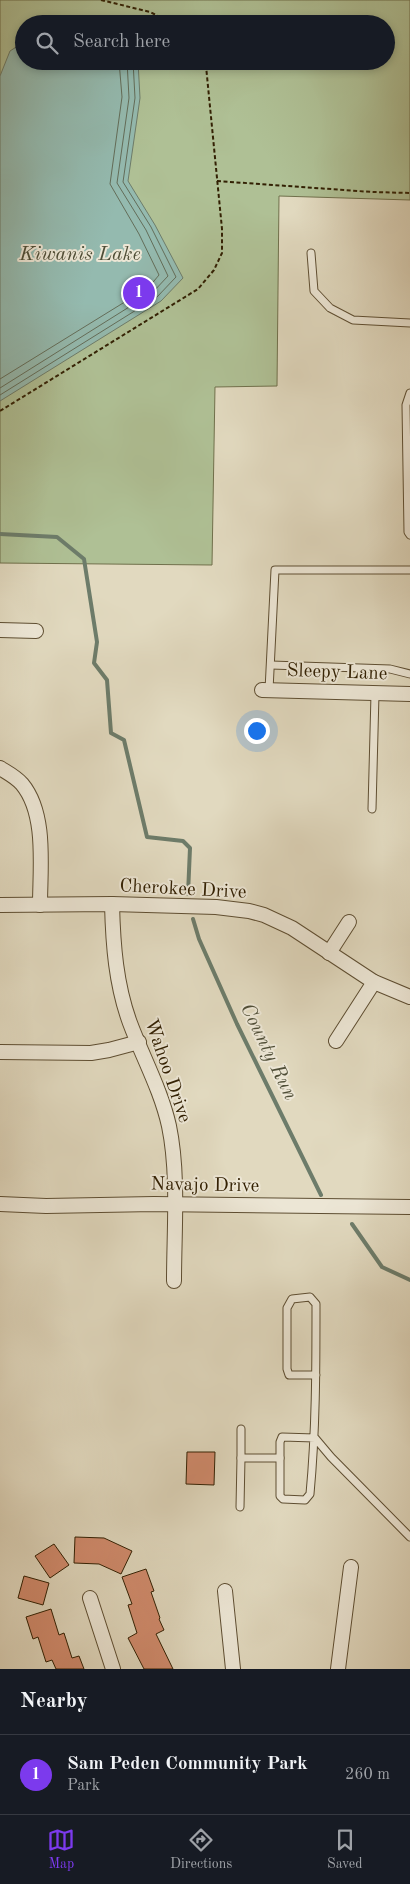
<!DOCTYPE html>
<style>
:root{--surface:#171b24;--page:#20242c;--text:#f1f3f6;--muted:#9ea1a6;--line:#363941;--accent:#7c3aed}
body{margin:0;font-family:"Old Standard TT",serif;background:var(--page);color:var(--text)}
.you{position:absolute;left:256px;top:730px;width:18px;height:18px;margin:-12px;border:4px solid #fff;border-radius:50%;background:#1a73e8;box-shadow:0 0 0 8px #1a73e833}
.badge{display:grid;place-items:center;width:32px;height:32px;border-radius:50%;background:var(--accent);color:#fff;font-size:16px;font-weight:700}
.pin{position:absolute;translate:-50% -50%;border:2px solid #fff;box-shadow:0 1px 5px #0006}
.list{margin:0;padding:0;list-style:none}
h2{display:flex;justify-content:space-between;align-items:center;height:65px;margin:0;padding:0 20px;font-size:21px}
h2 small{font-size:16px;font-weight:400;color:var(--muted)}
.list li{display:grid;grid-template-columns:32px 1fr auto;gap:15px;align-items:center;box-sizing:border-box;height:80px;padding:0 20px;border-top:1px solid var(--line)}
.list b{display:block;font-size:19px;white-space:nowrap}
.list p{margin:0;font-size:16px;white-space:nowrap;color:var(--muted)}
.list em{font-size:16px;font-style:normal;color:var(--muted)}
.icon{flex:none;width:28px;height:28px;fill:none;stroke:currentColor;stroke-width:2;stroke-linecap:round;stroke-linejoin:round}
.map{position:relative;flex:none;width:410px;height:1669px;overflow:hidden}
.search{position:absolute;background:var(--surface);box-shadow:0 2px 8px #0003;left:15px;right:15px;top:15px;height:55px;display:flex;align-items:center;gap:12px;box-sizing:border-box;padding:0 18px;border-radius:28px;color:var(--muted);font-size:19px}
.sheet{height:145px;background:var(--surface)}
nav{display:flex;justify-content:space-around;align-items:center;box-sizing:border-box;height:70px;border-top:1px solid var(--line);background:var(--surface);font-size:14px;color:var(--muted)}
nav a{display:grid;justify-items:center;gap:2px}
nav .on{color:var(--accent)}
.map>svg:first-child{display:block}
</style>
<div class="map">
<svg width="410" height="1669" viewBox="0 0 410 1669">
<rect width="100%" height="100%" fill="#e1d9bf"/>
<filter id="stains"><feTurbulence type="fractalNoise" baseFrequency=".004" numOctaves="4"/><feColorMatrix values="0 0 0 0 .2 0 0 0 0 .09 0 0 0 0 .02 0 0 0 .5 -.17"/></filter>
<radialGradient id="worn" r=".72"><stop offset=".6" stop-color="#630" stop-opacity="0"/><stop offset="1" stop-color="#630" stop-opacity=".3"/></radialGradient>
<path fill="#afc095" stroke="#70704c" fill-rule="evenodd" d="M0,0H410V200L279,196L277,386L215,387L212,565L0,563ZM24,24H386V61H24Z"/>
<polygon fill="#94baaf" stroke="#6d7c6a" points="24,42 24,61 138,61 140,98 128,181 155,225 183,278 161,301 0,401 0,76 10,51"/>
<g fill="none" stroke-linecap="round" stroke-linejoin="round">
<g stroke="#636d59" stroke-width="1">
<polyline points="0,379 149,287 159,275 139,234 110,184 122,97 119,61"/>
<polyline points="0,388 153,292 168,276 146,230 117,183 129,98 127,61"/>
<polyline points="0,395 157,297 176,277 151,227 123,182 135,98 133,61"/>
</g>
<g stroke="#6d7c6a" stroke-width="4">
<polyline points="0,534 57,537 84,559 97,642 94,663 107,680 111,733 124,740 147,837 183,841 190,848 188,894"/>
<polyline points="193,919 199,939 237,1024 321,1195"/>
<polyline points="352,1224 382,1267 410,1280"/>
</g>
</g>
<g fill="#d18b6d" stroke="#322003">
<polygon points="187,1452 215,1452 214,1485 186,1484"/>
<polygon points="75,1537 104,1538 132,1551 121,1574 99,1564 74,1563"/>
<polygon points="54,1544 69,1565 50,1578 35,1556"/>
<polygon points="146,1569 154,1591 151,1592 160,1618 159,1619 164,1630 156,1634 173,1669 144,1669 128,1638 137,1633 128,1605 132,1604 122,1577"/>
<polygon points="24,1576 49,1583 43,1605 18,1598"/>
<polygon points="51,1609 59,1635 64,1633 72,1658 79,1656 84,1669 56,1669 52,1660 46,1662 38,1637 33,1639 26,1617"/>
</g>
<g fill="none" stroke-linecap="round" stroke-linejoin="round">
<defs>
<g id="service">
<polyline points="311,253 314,291 330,308 353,320 410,323"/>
<polyline points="410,393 406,405 408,532 410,535"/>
<polyline points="271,665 390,669 410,674"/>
<polyline points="269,690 275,570 410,570"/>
<polyline points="372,809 375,694"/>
<path d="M316,1375H289L287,1369V1308L292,1299L310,1297L316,1304C316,1367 316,1430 310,1494L305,1500L283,1499L280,1496V1442L282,1437L315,1438L331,1457L410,1537"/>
<polyline points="241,1429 241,1458"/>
<polyline points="240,1507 241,1458 280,1458"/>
</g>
<g id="minor">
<polyline points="0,630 36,631"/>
<polyline points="262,690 410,694"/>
<path d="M0,768C8,773 16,777 22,784C47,814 40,868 40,905"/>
<path d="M112,904C113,945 116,985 130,1023C143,1058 161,1090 169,1126C179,1174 174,1232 174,1281"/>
<polyline points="0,905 112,904 216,907 249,911 264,915 292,928 374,982 410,997"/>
<polyline points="329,953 349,922"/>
<polyline points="336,1041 374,982"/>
<polyline points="0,1052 91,1053 109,1050 139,1042"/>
<polyline points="0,1204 46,1206 154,1204 410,1207"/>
<polyline points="225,1591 233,1669"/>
<polyline points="90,1598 113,1669"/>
<polyline points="338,1669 351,1567"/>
</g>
</defs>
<use href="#service" stroke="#5e4e32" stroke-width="9"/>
<use href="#minor" stroke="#5e4e32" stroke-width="16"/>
<g stroke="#322003" stroke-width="2" stroke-dasharray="4 2.5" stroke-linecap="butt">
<polyline points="101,0 150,12 174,24"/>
<polyline points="217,181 372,192 410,193"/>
<polyline points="0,411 198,289 214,270 222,253 222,229 206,66 203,61"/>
</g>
<use href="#service" stroke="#ece6d5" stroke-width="7"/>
<use href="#minor" stroke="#ece6d5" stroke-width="14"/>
</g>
<g text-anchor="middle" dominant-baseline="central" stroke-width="4" stroke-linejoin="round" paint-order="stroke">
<g font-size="19" fill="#322003" stroke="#ece6d5">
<text transform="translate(337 673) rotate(2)">Sleepy Lane</text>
<text transform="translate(183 890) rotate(3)">Cherokee Drive</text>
<text transform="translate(167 1071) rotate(71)">Wahoo Drive</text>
<text transform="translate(205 1186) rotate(1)">Navajo Drive</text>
</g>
<g font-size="20" font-style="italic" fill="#4f4e37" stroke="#ece6d5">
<text x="80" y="255">Kiwanis Lake</text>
<text transform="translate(268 1052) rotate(64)">County Run</text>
</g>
</g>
<rect width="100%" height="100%" filter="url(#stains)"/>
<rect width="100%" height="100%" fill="url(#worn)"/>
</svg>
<div class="you"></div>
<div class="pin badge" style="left:139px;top:293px">1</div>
<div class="search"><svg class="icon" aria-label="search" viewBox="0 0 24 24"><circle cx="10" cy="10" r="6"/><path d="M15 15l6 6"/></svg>Search here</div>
</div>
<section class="sheet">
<h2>Nearby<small></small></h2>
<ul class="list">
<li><span class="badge">1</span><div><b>Sam Peden Community Park</b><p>Park</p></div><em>260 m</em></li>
</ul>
</section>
<nav>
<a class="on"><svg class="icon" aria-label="map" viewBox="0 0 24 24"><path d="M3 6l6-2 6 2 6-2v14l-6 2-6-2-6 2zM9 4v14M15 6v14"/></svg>Map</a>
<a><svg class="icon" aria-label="directions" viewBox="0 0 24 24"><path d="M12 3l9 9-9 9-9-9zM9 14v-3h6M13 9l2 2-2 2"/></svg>Directions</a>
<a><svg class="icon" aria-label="saved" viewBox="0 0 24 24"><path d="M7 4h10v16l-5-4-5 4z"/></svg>Saved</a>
</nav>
